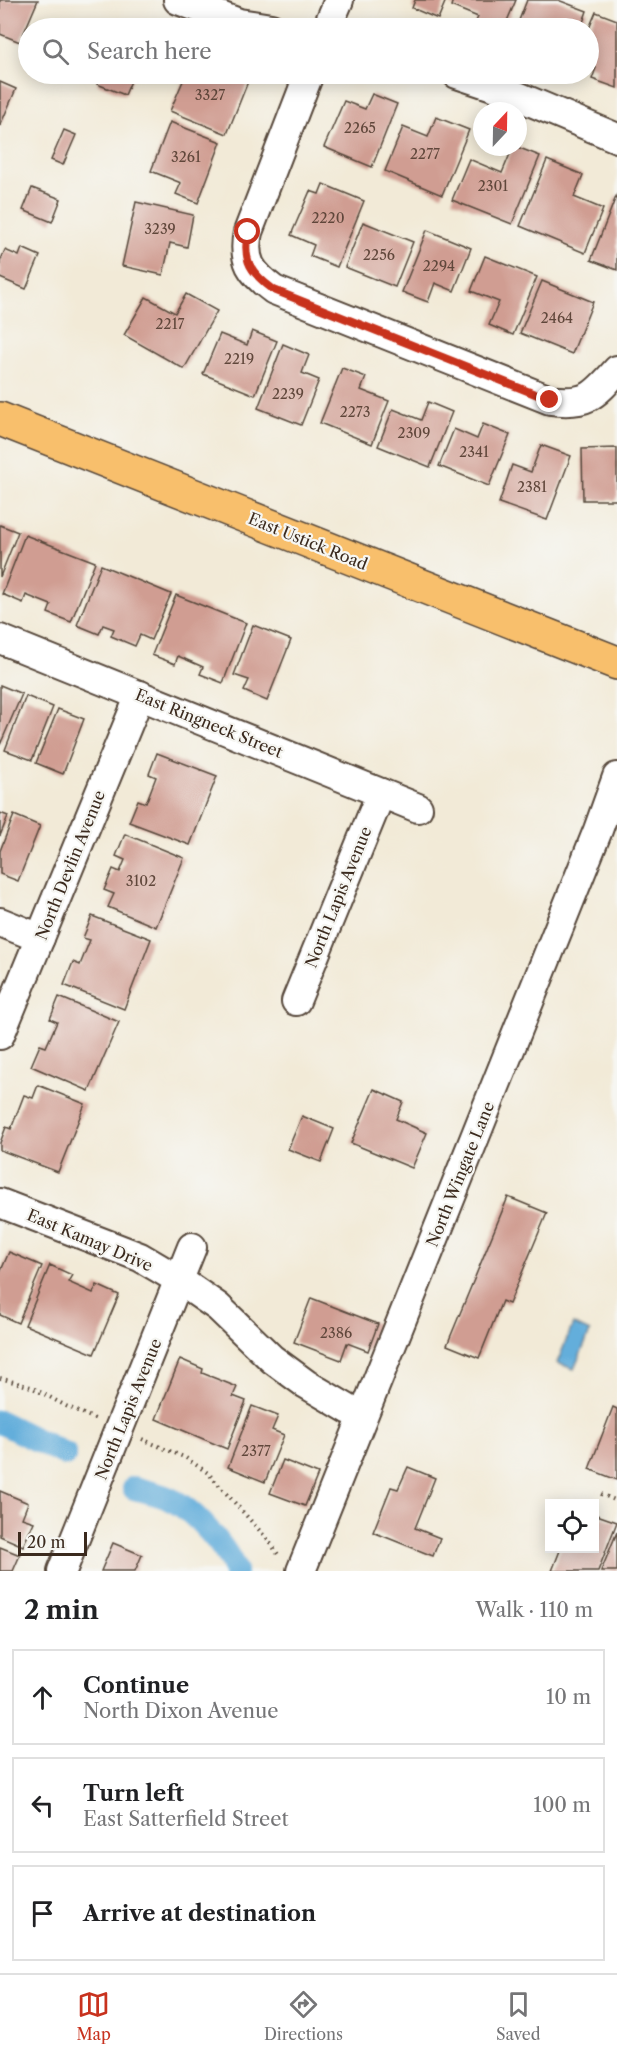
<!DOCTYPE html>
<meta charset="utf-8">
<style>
:root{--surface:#fff;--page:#f6f6f6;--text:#202124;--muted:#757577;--line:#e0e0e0;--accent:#c8321e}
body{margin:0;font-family:"Libre Caslon Text",serif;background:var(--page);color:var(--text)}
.controls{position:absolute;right:18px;bottom:18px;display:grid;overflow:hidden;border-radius:0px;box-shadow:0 3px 15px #0003}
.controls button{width:54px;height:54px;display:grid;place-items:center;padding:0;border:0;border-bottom:2px solid var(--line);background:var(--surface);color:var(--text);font:30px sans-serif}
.compass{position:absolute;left:473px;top:102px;width:54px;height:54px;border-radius:50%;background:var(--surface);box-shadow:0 3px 15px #0003;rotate:22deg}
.scale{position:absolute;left:18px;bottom:15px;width:69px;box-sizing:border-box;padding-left:6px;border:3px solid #3b2a1e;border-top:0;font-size:16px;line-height:21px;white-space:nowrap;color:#3b2a1e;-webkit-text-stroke:4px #f6f6f2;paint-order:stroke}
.stop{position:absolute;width:18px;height:18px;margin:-14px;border:4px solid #c8321e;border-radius:50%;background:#fff}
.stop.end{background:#c8321e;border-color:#fff;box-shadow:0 2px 6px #0008}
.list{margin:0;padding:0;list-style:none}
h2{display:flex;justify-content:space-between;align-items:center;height:78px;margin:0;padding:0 24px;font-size:26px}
h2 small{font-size:20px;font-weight:400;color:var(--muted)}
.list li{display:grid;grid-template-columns:39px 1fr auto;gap:18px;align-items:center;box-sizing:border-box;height:96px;margin:0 12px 12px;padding:0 12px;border:2px solid var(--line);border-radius:0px}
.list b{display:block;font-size:22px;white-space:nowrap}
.list p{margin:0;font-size:20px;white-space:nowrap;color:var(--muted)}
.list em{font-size:20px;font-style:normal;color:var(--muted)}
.icon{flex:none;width:33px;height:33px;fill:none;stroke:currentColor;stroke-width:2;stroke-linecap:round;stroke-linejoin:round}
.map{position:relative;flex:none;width:617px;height:1571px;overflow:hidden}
.search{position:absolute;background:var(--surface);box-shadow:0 3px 15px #0003;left:18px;right:18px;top:18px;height:66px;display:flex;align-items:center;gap:15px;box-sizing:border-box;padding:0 21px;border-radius:33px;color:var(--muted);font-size:22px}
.sheet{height:402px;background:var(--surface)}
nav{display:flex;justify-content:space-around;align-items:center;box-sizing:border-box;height:84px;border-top:2px solid var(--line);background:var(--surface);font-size:16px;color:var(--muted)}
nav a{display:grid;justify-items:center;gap:3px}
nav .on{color:var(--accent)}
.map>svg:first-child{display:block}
</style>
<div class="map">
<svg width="617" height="1571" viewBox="0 0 617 1571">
<rect width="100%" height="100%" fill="#f6f6f2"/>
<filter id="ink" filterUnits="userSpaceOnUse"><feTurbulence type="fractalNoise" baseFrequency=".0167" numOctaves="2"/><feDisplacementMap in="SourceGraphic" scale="12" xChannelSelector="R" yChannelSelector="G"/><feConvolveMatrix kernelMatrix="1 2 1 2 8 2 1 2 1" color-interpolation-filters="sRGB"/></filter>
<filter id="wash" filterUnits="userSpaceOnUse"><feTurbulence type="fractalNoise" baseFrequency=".008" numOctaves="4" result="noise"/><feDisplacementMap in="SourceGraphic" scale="24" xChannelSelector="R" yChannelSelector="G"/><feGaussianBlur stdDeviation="1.35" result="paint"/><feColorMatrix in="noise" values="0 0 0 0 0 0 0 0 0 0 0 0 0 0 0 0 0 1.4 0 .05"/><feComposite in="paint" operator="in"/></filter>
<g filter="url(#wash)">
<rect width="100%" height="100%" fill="#f2ead7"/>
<polygon fill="#63aedb" stroke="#4f6c7c" stroke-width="1.5" points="573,1324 590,1332 574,1369 557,1363"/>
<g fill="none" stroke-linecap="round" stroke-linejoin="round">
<g stroke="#63aedb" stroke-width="24">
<polyline points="0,1422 65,1454"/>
<path d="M134,1488C147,1492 163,1494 174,1501C195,1512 228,1549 235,1571"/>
</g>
</g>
<g id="blocks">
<g fill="#d09d92">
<polygon points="0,0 38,0 20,42 0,34"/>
<polygon points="415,0 446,0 438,19 412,8"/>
<polygon points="453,0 516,0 504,28 473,28 478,17 451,6"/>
<polygon points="527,0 558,0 587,11 581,28 516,28"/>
<polygon points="596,12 617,20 617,88 592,79 596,68 588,65 588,31"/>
<polygon points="101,74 134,74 125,95 97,84"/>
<polygon points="186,74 234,74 249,79 227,134 170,111"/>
<polygon points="0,82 16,89 0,126"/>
<polygon points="372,94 397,104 372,167 324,147 344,101 365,109"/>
<polygon points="436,117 469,130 442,195 385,171 403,127 428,137"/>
<polygon points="170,122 221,142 198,203 176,194 181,183 151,171"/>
<polygon points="64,130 76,135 63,165 51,160"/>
<polygon points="513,147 517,147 540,156 512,224 452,200 469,159 502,173"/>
<polygon points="547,160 583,175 574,197 603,209 585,253 520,226"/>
<polygon points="323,184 364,201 337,267 310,256 314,245 291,235 310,191 319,194"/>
<polygon points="32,188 61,199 52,222 23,210"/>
<polygon points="617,194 617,270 591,260"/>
<polygon points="136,202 193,215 187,247 170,243 163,275 122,266"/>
<polygon points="363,222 413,242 395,287 345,267"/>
<polygon points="427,230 471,248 454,291 435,283 428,302 402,292"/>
<polygon points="22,248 40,256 26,289 0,278 0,262 5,250 19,256"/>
<polygon points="485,256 537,277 513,335 489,325 499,302 471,291"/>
<polygon points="542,281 593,302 572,354 520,333"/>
<polygon points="186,294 217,311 184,369 124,335 146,297 175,313"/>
<polygon points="252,331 277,341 255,395 203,374 220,334 247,345"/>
<polygon points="283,344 309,355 302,373 319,380 301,425 258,408"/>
<polygon points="342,368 366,377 361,390 389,401 372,444 320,423"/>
<polygon points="428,402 452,412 430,467 378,446 393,409 421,420"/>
<polygon points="483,424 510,435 489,486 439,466 454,429 477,439"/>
<polygon points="541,445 571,456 547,520 499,503 512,465 531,472"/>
<polygon points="617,448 617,500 583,500 582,449"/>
<polygon points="0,525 18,532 0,577"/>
<polygon points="25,535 95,562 71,622 48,613 51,605 26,595 23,603 2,594"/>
<polygon points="101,565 171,594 151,640 140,635 135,646 111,636 114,629 103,625 99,634 77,625"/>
<polygon points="176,595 246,623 223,683 200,674 203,667 178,656 175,664 152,655"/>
<polygon points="253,625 291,640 267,701 244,691 249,680 234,675"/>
<polygon points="0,685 22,694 0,745"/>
<polygon points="26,696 53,707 32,760 5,750"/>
<polygon points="58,709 84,719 63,774 36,763"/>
<polygon points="157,753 217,776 190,845 129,822 138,800 146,803 156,777 149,774"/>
<polygon points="0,813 8,816 0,836"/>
<polygon points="14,815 40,826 18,881 0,874 0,851"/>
<polygon points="125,834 184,858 156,927 108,907 114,894 104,890 113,869 120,872 125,860 116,856"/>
<polygon points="92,916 151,939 124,1009 64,985 73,962 80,965 90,940 83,938"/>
<polygon points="59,997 119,1022 89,1091 31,1066 40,1045 46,1047 57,1022 50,1019"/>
<polygon points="38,1085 85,1104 58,1172 0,1150 0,1143 6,1127 11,1129 24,1095 33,1098"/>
<polygon points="374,1089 403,1102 396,1119 427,1133 412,1168 351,1143"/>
<polygon points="302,1116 334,1129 321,1162 288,1149"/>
<polygon points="508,1197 547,1213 509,1304 502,1301 479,1358 447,1345"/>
<polygon points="9,1252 42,1266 18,1323 0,1315 0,1273"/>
<polygon points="50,1265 72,1275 68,1282 93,1293 97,1285 119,1295 94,1354 25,1325"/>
<polygon points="311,1298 378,1324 368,1351 347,1343 341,1360 294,1342"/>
<polygon points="180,1359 203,1369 202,1373 237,1387 233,1396 246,1401 227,1449 156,1419"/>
<polygon points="252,1406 278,1416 272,1430 284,1435 265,1482 228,1467"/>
<polygon points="613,1407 617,1409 617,1480 589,1469"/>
<polygon points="283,1460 318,1474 305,1506 270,1493"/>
<polygon points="408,1467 435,1478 415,1528 440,1538 433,1556 373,1532 391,1487 398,1489"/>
<polygon points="0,1491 28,1503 22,1518 34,1522 23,1546 0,1536"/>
<polygon points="594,1514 617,1522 598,1571 552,1571 561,1548 594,1548"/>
<polygon points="617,1532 617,1571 601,1571"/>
<polygon points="113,1543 142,1555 135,1571 101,1571"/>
<polygon points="0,1547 20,1555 13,1571 0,1571"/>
</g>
</g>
</g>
<g filter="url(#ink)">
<use href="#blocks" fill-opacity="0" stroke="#56473a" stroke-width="1.5"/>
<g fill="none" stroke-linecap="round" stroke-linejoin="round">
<defs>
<g id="minor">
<polyline points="178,0 239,23 271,28"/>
<polyline points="327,28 339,0"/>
<path d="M309,74L248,232C242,261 251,273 274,290L550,400C587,405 594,396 617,370"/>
<polyline points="457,74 496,87 617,138"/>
<polyline points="0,639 418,808"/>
<polyline points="0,922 40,938"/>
<polyline points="296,1001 381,793"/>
<polyline points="0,1035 140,695"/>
<polyline points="0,1203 140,1257 179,1280 218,1307 272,1359 306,1384 350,1410"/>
<polyline points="62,1571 192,1247"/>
<polyline points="301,1571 598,830 617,777"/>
</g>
<polyline id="major" points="0,419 617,663"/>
</defs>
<use href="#minor" stroke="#56473a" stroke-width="32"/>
<use href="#major" stroke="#56473a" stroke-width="36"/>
<g stroke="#56473a" stroke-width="4" stroke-dasharray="1.5 4.5" stroke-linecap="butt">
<polyline points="0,1378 31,1387 66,1406 95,1419"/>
<polyline points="142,1439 186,1458 208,1473 269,1541 279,1556"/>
<polyline points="601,1494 617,1501"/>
</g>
<use href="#minor" stroke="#fff" stroke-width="28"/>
<use href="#major" stroke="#f8bf6c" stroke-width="33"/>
</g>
</g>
<g fill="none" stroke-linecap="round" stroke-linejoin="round" filter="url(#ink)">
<path stroke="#c8321e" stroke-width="8" d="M248,232C242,261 251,273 274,290L550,400"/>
</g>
<g text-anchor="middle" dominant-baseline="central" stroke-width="4.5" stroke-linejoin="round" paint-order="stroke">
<g font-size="14" fill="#60473b">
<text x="210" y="95">3327</text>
<text x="360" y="128">2265</text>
<text x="425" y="154">2277</text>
<text x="186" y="157">3261</text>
<text x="493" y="186">2301</text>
<text x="328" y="218">2220</text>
<text x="160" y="229">3239</text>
<text x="379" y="255">2256</text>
<text x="439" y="266">2294</text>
<text x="557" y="318">2464</text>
<text x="170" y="324">2217</text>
<text x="239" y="359">2219</text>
<text x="288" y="394">2239</text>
<text x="355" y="412">2273</text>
<text x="414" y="433">2309</text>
<text x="474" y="452">2341</text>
<text x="532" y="487">2381</text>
<text x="141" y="881">3102</text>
<text x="336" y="1333">2386</text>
<text x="256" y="1451">2377</text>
</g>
<g font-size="16" fill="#3b2a1e" stroke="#f6f6f2">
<text transform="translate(308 541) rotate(22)">East Ustick Road</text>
<text transform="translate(209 723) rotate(22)">East Ringneck Street</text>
<text transform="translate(70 865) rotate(-68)">North Devlin Avenue</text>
<text transform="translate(338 897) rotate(-68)">North Lapis Avenue</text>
<text transform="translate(460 1174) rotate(-68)">North Wingate Lane</text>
<text transform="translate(90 1240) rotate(23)">East Kamay Drive</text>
<text transform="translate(128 1409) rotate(-68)">North Lapis Avenue</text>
</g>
</g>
</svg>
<div class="controls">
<button><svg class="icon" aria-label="locate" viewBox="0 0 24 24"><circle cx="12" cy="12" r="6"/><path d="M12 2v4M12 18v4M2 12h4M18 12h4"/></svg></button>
</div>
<svg class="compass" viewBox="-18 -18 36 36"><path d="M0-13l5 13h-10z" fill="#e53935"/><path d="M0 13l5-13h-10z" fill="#757577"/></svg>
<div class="scale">20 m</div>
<div class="stop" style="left:248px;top:232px"></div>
<div class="stop end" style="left:550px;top:400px"></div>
<div class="search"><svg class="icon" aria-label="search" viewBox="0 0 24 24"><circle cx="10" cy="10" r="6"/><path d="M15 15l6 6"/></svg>Search here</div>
</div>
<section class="sheet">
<h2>2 min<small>Walk · 110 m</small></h2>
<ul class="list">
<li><svg class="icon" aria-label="ahead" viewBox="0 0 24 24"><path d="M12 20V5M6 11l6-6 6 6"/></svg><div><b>Continue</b><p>North Dixon Avenue</p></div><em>10 m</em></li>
<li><svg class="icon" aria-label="left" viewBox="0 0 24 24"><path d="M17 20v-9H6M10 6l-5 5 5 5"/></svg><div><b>Turn left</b><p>East Satterfield Street</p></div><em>100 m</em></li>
<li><svg class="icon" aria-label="arrive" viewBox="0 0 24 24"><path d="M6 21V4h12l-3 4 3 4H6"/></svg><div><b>Arrive at destination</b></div></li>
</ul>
</section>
<nav>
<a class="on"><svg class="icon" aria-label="map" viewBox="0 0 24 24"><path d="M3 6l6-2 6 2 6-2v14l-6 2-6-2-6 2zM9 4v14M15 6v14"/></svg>Map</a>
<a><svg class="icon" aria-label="directions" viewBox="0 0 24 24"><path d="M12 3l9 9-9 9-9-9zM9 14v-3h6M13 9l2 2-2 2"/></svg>Directions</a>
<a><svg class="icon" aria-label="saved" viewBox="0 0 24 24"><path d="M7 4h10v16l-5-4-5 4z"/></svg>Saved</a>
</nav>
